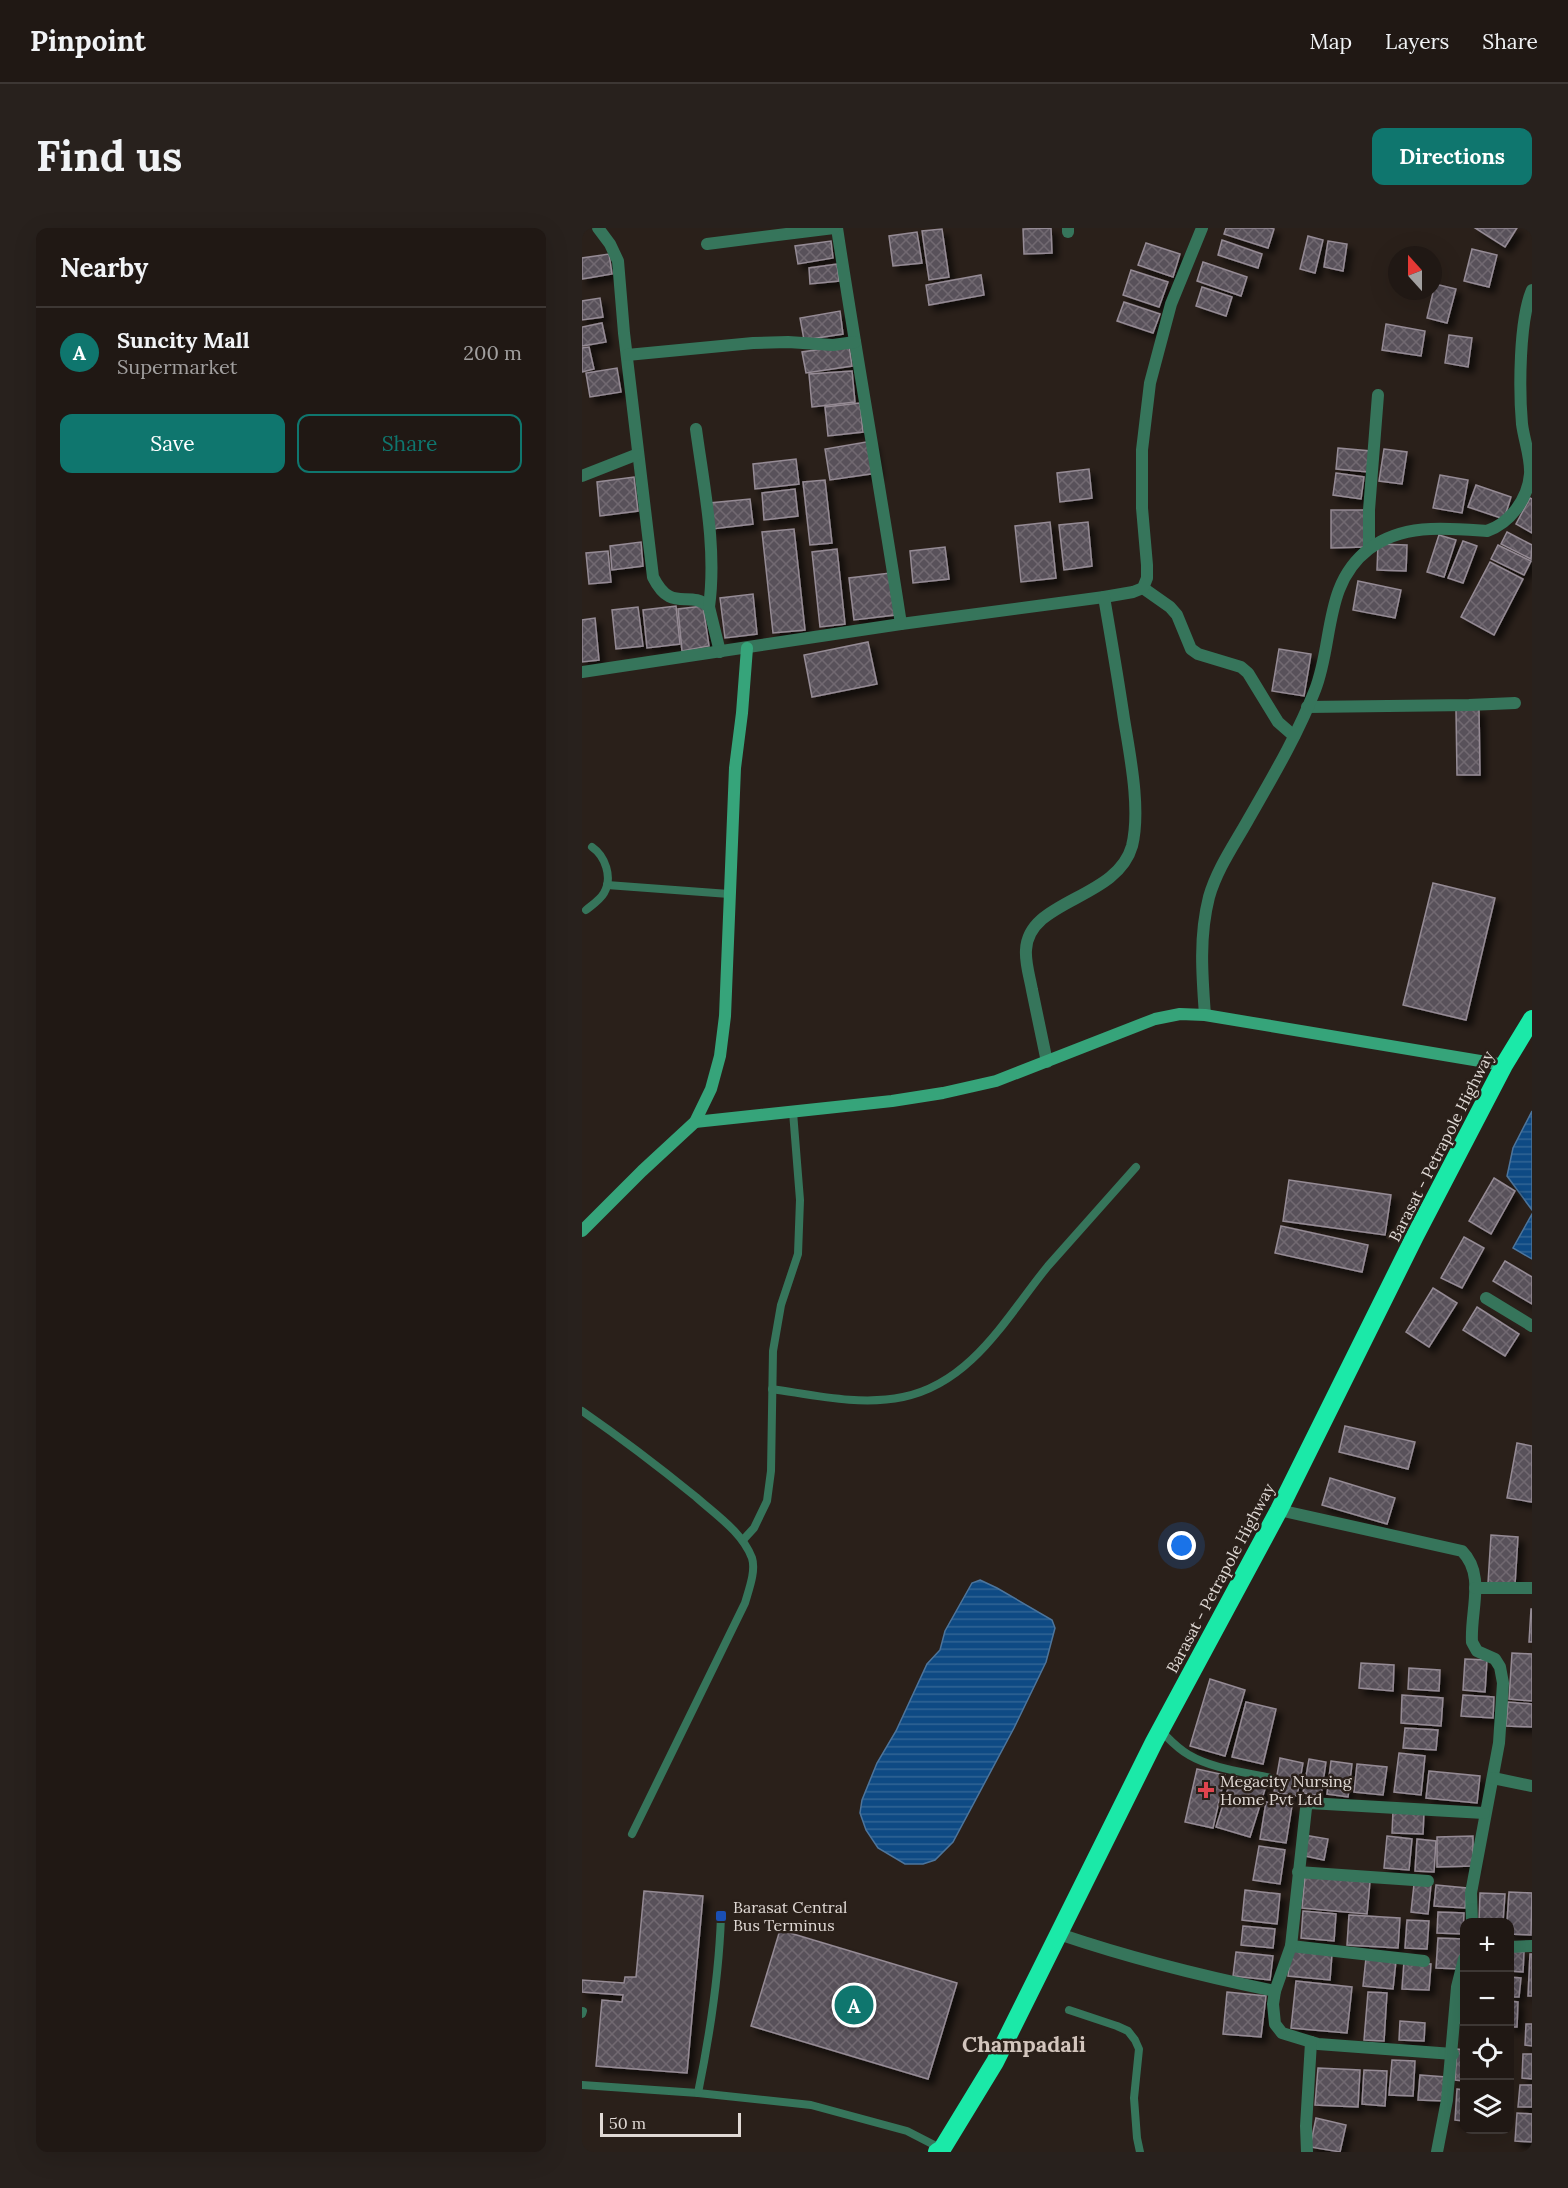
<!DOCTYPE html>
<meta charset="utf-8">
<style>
:root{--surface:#201814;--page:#28211d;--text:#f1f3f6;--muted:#a2a0a0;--line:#3d3734;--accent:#0f766e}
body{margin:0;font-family:Lora,serif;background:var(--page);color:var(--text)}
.controls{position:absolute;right:18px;bottom:18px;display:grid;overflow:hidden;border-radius:12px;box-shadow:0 6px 24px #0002}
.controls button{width:54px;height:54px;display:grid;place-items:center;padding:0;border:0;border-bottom:2px solid var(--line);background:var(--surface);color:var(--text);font:30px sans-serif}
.compass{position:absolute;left:806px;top:18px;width:54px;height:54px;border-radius:50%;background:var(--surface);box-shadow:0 6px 24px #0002;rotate:339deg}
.scale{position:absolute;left:18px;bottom:15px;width:141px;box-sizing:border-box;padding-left:6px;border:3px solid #e0d9d5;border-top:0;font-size:16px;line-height:21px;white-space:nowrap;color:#e0d9d5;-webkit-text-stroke:4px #2a201a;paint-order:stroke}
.you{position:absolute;left:600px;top:1318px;width:21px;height:21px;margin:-15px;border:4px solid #fff;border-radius:50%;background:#1a73e8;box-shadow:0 0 0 9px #1a73e833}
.badge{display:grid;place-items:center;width:39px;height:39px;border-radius:50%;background:var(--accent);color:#fff;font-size:20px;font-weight:700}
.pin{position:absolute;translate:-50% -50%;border:3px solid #fff;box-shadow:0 2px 6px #0006}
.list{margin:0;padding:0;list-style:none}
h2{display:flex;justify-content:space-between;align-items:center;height:78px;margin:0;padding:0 24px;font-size:26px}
h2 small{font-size:20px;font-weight:400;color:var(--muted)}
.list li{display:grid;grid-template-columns:39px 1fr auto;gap:18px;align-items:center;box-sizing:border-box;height:90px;padding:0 24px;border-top:2px solid var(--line)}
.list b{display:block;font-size:22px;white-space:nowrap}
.list p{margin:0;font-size:20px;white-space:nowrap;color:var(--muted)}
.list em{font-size:20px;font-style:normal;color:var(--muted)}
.actions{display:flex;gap:12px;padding:18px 24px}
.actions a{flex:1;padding:14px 0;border:2px solid var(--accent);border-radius:12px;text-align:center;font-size:21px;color:var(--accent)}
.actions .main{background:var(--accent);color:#fff}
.icon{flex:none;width:33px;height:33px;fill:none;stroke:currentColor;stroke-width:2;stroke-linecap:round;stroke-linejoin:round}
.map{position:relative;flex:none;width:950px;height:1924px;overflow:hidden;border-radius:12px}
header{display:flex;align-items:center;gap:36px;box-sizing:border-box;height:84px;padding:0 30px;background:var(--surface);border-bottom:2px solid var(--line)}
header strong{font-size:28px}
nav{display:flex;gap:33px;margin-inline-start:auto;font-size:21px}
.intro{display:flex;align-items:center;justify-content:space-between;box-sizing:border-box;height:144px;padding:0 36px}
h1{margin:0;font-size:42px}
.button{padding:15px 27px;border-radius:12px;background:var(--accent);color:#fff;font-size:21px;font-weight:700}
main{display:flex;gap:36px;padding:0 36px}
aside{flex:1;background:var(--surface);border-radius:12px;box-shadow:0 6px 24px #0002}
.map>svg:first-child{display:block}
</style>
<header>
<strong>Pinpoint</strong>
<nav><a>Map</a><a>Layers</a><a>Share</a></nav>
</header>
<div class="intro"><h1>Find us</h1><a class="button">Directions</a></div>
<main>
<aside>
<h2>Nearby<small></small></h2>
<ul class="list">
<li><span class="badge">A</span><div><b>Suncity Mall</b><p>Supermarket</p></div><em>200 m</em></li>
</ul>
<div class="actions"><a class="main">Save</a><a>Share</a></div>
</aside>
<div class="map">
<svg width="950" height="1924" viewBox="0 0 950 1924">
<defs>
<pattern id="water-rules" width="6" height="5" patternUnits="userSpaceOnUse" patternTransform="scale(1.5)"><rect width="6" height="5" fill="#0e4a84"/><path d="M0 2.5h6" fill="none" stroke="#316494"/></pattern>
<pattern id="building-cross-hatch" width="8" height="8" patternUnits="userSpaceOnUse" patternTransform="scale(1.5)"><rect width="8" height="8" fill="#59515a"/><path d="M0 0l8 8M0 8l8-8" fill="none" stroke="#716971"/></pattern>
<filter id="shadow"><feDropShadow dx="5.5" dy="5.5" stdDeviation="3" flood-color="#0009"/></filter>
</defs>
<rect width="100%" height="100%" fill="#2a201a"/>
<g fill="url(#water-rules)" stroke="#4d759c" stroke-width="1.5">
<polygon points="950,883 950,982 925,948 931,920"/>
<polygon points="950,986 950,1031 931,1020"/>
<polygon points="398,1352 415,1360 470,1392 473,1400 464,1434 432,1500 371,1614 353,1632 341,1636 323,1636 296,1620 284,1602 278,1585 280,1572 295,1535 314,1503 345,1436 358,1422 363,1403 390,1355"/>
</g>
<g fill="url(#building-cross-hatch)" stroke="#958b95" stroke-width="1.5" filter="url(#shadow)">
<polygon points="469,0 470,25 442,26 441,1"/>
<polygon points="644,0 688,0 692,1 686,20 642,6"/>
<polygon points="893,0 935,0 923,19"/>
<polygon points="360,1 367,49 347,52 340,3"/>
<polygon points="335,4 340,35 311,38 307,8"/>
<polygon points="726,8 741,12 733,45 718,41"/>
<polygon points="640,12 680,26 676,40 636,27"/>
<polygon points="249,13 251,30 216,36 213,18"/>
<polygon points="746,13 765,16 761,43 742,39"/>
<polygon points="564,15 598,26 591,49 556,37"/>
<polygon points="890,21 915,27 907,59 882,53"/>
<polygon points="27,26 30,46 0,51 0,30"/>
<polygon points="621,34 665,49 659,68 615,53"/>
<polygon points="255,36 257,53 228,56 227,40"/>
<polygon points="549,42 586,54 577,79 541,67"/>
<polygon points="399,47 402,67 347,77 344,57"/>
<polygon points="853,56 874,61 865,95 845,90"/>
<polygon points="620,59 650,69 644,88 614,78"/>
<polygon points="18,70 21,89 0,92 0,73"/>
<polygon points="542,74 578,86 571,105 535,93"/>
<polygon points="258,83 261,106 222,112 218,90"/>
<polygon points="20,95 24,114 0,118 0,99"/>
<polygon points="804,96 843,103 839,128 800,122"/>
<polygon points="867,107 890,110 886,139 863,135"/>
<polygon points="267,117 270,138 224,145 220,124"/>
<polygon points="7,119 12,141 0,144 0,120"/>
<polygon points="35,140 39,164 8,169 4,145"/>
<polygon points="270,143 273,174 230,179 227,146"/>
<polygon points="278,175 281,204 246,208 243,179"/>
<polygon points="290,213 295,245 248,252 243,221"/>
<polygon points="756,220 789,223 786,244 754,241"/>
<polygon points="802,221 825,224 820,256 797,253"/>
<polygon points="214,231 217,256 173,261 171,236"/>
<polygon points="507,241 510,270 478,274 475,245"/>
<polygon points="754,245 782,249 779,271 751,267"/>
<polygon points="858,247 886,252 880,285 851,280"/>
<polygon points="52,249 56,283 18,288 15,254"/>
<polygon points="243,252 250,315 228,317 221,254"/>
<polygon points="894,257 929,269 922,291 886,279"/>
<polygon points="213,261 216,288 182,292 180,265"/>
<polygon points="948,270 950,271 950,305 934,296"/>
<polygon points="168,271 171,296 130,301 127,275"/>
<polygon points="749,282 782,282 782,319 749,320"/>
<polygon points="468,294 474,350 439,354 433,298"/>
<polygon points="506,294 510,338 482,342 477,297"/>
<polygon points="212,301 223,402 191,405 180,304"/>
<polygon points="925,304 950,317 949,331 919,316"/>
<polygon points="857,307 874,312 862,349 845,344"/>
<polygon points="881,313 895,318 881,355 866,350"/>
<polygon points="59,314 61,338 30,342 28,318"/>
<polygon points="796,316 825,317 824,343 795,342"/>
<polygon points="916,317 949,333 942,347 909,331"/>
<polygon points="363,319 367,351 331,355 328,323"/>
<polygon points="255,321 263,396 238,399 230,324"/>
<polygon points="26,323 29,354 7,356 4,325"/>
<polygon points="908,334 941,351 912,407 879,389"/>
<polygon points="308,345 313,387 272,392 267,350"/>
<polygon points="776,353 819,362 813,390 771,382"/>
<polygon points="171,366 175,406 143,410 138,370"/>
<polygon points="94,378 98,416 65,420 61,382"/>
<polygon points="121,378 127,418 100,423 96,381"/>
<polygon points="56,379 61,418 34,421 30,382"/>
<polygon points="13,390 17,432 0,434 0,392"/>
<polygon points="286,414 295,456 230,469 222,427"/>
<polygon points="697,421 729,426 722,468 690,463"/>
<polygon points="897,481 898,547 875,547 874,482"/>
<polygon points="851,655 913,670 884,792 821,777"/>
<polygon points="912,950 933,963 909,1006 887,993"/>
<polygon points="707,952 809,967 803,1007 701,993"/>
<polygon points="699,998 786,1017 780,1044 693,1025"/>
<polygon points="882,1009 902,1020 880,1060 859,1050"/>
<polygon points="923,1033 950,1049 950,1076 911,1053"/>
<polygon points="851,1060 875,1075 847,1119 824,1104"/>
<polygon points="895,1079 937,1106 923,1128 881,1102"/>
<polygon points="763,1198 833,1214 826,1241 757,1224"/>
<polygon points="935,1215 950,1218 950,1274 925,1270"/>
<polygon points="748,1250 813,1270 805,1296 740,1277"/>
<polygon points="909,1307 936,1309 933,1356 906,1355"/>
<polygon points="949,1381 950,1381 950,1414 947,1414"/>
<polygon points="930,1425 950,1426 950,1473 927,1471"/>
<polygon points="883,1431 905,1432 903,1464 881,1462"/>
<polygon points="779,1435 812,1437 811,1463 777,1460"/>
<polygon points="827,1440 858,1442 857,1463 826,1461"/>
<polygon points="628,1451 663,1462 643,1528 608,1518"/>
<polygon points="820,1467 861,1470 859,1498 819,1495"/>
<polygon points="881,1467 912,1469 911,1490 879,1488"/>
<polygon points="664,1474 694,1481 681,1536 650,1529"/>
<polygon points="926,1474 950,1476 950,1499 924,1498"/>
<polygon points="823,1500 856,1502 854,1522 821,1520"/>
<polygon points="817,1525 843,1528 839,1567 812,1564"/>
<polygon points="698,1530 721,1535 715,1568 692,1564"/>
<polygon points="727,1531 744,1534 739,1568 721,1565"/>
<polygon points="749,1533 770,1536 766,1569 745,1566"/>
<polygon points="775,1536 805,1539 801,1567 772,1564"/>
<polygon points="615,1541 643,1547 631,1600 603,1594"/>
<polygon points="847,1543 898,1548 895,1575 844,1570"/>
<polygon points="650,1548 684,1558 668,1609 634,1599"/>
<polygon points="684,1574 710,1578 704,1615 678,1611"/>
<polygon points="811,1583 842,1584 841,1606 810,1605"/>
<polygon points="722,1607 746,1611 742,1632 718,1627"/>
<polygon points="805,1608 830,1611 827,1642 802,1640"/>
<polygon points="891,1608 891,1638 855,1639 855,1609"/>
<polygon points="835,1611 854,1613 852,1644 833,1643"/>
<polygon points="677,1618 703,1622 698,1656 671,1652"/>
<polygon points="723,1648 788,1654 785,1686 720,1680"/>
<polygon points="832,1656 849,1657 846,1686 829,1684"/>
<polygon points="854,1657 885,1660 883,1680 852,1678"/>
<polygon points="663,1662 698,1666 695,1696 660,1692"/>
<polygon points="62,1663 121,1668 105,1845 14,1838 20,1772 40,1774 41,1767 0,1764 0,1752 42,1755 43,1749 54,1749"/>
<polygon points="927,1664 950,1665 949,1707 927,1706 927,1694 925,1694"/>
<polygon points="898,1665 923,1666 921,1694 897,1694"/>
<polygon points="721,1683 754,1686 752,1713 719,1710"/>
<polygon points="856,1684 882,1685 881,1706 855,1705"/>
<polygon points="767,1687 818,1690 816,1720 765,1717"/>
<polygon points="825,1692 847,1693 845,1721 823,1720"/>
<polygon points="661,1698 693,1701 691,1720 659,1717"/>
<polygon points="198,1702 375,1755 346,1851 169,1798"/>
<polygon points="856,1710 881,1711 879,1741 854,1740"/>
<polygon points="709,1722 750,1726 748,1752 706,1748"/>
<polygon points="927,1723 942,1724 941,1744 927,1743"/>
<polygon points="654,1724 691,1728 688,1752 651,1748"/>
<polygon points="948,1726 950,1726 950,1768 946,1768"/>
<polygon points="784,1730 814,1733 811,1761 781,1758"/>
<polygon points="822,1734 849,1736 847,1762 820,1761"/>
<polygon points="927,1749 939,1750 937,1769 927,1769"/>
<polygon points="714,1753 770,1759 765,1805 709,1800"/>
<polygon points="645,1764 684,1768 679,1809 641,1806"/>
<polygon points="786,1764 805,1765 802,1813 782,1812"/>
<polygon points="879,1772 882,1772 882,1795 878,1795"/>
<polygon points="927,1773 936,1774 935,1799 927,1799"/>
<polygon points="818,1793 843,1795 842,1813 817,1812"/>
<polygon points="944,1796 950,1796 950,1818 943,1817"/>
<polygon points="875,1821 882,1822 882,1853 873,1852"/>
<polygon points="941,1826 950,1826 950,1851 940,1850"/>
<polygon points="810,1832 833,1833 831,1868 807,1867"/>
<polygon points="736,1840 778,1842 776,1879 733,1877"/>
<polygon points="782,1842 805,1843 803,1878 780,1876"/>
<polygon points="838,1847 864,1849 863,1873 836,1872"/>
<polygon points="938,1857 950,1857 950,1879 936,1879"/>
<polygon points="875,1861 882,1862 882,1893 873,1892"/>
<polygon points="935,1885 950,1886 950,1914 933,1913"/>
<polygon points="734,1890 764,1897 758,1924 728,1919"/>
</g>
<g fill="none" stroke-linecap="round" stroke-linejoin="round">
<g stroke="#36755b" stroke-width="8">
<polyline points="25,657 147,666"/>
<path d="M4,682C10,677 18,672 22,665C31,649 23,628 10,619"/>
<path d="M190,1161C232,1167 278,1178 321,1169C390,1155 425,1088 466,1038C495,1005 525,972 554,939"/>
<path d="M0,1183C39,1210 77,1239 114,1269C134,1287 160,1304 170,1330C174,1343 167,1361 163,1375L50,1606"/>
<polyline points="161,1312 172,1300 185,1273 189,1243 191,1123 199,1077 216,1026 218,972 211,884"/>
<path d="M579,1503C588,1512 596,1521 607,1527C631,1541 663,1544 689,1550"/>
<polyline points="487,1782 535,1798 546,1803 553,1812 557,1821 552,1870 555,1910 558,1924"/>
<polyline points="0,1786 1,1783"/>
<polyline points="0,1857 116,1865 229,1877 325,1903 360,1921"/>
<path d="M116,1865C128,1806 137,1748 139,1688"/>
</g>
<g stroke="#36755b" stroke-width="12">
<path d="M16,0L28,16L36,33L42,105L71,349C90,387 107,360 127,379L138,424"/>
<path d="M255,0C275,132 299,264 319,396"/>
<polyline points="486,0 486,4"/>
<polyline points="125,16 252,0"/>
<polyline points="45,127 171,115 206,114 251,117 273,114"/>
<path d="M114,201C122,260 135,320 127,379"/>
<polyline points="0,248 56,226"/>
<polyline points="787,320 787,282 796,167"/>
<polyline points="561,360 588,379 595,387 609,421 616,426 659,439 666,445 696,494 712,508"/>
<polyline points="0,444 319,396 522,369 551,364 561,360 565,350 565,337 560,280 560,222 568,155 589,76 620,0"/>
<polyline points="725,479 887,477 933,475"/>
<path d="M623,787C620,747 617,708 627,669C635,641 652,617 666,592C690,550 715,508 733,462C752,414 741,356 787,321C821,295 865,300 905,303C928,295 946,271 948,246C949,230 942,212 940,196C937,162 937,93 950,62"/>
<path d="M465,834C460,810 455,786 450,762C448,750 443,735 444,722C446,671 535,672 550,618C559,581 548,528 542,491C536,450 529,410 522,369"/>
<polyline points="904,1070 950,1098"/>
<path d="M697,1282L880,1323C904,1347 888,1383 890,1414L895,1423L913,1431L918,1439L921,1455L917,1515L889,1665L890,1694"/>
<polyline points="893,1360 950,1360"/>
<polyline points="911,1550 950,1558"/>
<polyline points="716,1644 846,1653"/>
<path d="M477,1706C548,1730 619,1748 693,1763"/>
<polyline points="709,1718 842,1733"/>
<polyline points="927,1719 950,1718"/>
<polyline points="871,1826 736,1816 700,1805 693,1796 691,1776 693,1763 709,1718 724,1580 727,1575 902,1585"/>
<polyline points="725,1924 724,1898 729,1814"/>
<polyline points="855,1924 865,1872 875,1759 882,1731"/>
</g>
<g stroke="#36a47a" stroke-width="12">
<polyline points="113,894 310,873 361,865 414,853 573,791 598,786 623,787 922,837"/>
<polyline points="0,1003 60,943 113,894 129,861 138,828 143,788 153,540 160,485 165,420"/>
</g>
<polyline stroke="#1be9a8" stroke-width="18" points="355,1924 360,1921 413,1834 572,1514 697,1282 833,1008 922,837 950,791"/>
</g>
<path fill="#e0444e" stroke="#2a201a" stroke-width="2" d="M621 1553h6v6h6v6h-6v6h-6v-6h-6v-6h6z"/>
<rect fill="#1a4fb4" stroke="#2a201a" stroke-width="2" x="133" y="1682" width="12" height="12" rx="3"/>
<g text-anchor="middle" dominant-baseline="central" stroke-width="5" stroke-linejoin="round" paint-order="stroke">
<g font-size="16" fill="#e0d9d5" stroke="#2a201a">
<text transform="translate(859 918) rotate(-63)">Barasat - Petrapole Highway</text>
<text transform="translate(638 1350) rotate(-62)">Barasat - Petrapole Highway</text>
</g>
<g font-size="16" fill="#e0d9d5" stroke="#2a201a" text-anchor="start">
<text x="638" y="1553">Megacity Nursing<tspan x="638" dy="18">Home Pvt Ltd</tspan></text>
<text x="151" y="1679">Barasat Central<tspan x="151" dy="18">Bus Terminus</tspan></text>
</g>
<g font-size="22" font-weight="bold" fill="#d2c5bd" stroke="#2a201a">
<text x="442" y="1816">Champadali</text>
</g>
</g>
</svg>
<div class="controls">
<button>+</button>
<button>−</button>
<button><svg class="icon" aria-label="locate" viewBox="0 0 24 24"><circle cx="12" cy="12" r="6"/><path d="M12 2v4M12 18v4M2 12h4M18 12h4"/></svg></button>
<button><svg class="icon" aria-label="layers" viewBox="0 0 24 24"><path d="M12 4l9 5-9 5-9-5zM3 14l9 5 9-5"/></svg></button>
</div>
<svg class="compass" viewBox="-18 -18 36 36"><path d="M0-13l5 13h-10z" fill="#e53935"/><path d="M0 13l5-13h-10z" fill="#a2a0a0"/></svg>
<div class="scale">50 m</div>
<div class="you"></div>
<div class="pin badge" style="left:272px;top:1777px">A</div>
</div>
</main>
